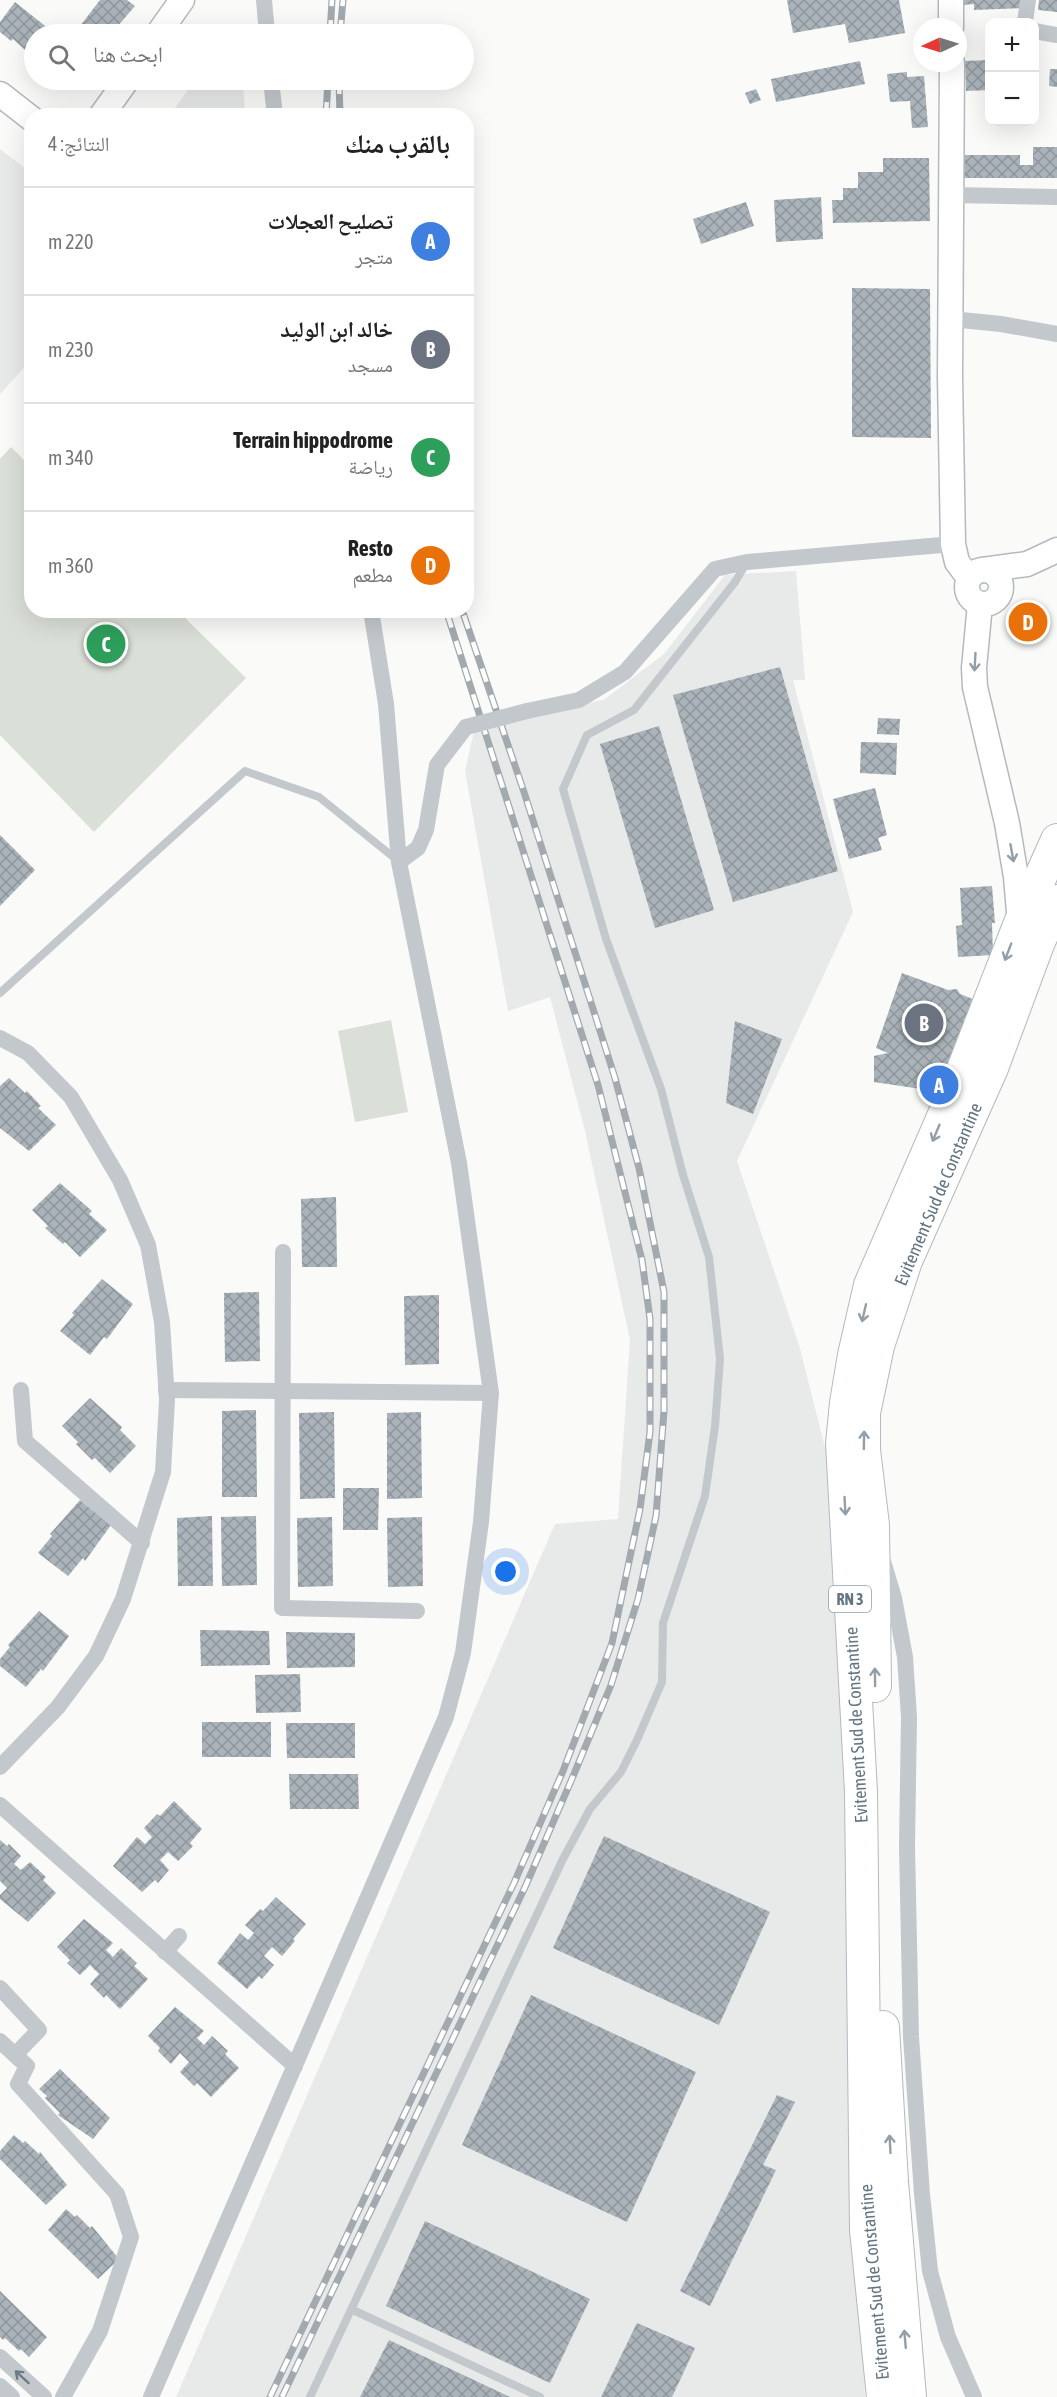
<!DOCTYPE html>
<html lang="ar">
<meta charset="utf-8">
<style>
:root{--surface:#fff;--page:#f2f2f2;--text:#222;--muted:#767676;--line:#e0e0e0;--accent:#7c3aed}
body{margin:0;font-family:"Asap Condensed","Noto Naskh Arabic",sans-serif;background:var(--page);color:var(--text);direction:rtl}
.controls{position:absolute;right:18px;top:18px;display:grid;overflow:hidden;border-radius:12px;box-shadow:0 6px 24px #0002}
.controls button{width:54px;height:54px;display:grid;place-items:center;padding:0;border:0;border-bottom:2px solid var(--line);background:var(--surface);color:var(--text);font:30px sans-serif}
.compass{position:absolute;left:913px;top:18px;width:54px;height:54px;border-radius:50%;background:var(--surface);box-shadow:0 6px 24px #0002;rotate:266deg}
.you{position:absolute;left:506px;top:1572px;width:21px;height:21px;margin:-15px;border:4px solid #fff;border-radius:50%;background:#1a73e8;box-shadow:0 0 0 9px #1a73e833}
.badge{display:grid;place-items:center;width:39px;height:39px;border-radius:50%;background:var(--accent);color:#fff;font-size:20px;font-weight:700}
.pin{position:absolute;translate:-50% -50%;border:3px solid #fff;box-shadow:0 2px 6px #0006}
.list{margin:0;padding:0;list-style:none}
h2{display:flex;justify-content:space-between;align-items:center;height:78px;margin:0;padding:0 24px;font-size:26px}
h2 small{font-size:20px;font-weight:400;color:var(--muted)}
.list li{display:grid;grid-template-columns:39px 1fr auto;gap:18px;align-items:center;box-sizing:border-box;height:108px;padding:0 24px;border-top:2px solid var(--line)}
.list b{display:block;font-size:22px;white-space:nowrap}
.list p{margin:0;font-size:20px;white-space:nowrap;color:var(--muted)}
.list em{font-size:20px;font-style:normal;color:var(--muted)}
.icon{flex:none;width:33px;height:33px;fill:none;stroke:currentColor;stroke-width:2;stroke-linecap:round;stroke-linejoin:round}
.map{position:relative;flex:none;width:1057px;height:2397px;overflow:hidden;direction:ltr}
.search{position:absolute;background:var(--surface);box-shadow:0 6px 24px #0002;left:24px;top:24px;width:450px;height:66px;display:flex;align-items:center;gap:15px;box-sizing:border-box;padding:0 21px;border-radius:33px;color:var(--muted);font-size:22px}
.panel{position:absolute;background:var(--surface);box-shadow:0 6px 24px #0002;left:24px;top:108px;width:450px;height:510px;border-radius:24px;direction:rtl}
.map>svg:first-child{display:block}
</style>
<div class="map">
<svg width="1057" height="2397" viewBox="0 0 1057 2397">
<defs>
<pattern id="building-cross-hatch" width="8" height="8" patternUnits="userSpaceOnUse" patternTransform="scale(1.5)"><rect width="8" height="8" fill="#aab3b9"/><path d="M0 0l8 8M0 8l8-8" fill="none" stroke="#8e969c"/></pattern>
</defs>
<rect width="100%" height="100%" fill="#fafaf8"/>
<g fill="#e8e9e9">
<polygon points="195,80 243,80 245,115 170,115"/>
<polygon points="0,149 26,169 32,171 31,360 0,394"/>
<polygon points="796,571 805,680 793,680 853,912 737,1161 799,1345 832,1475 846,1547 854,2108 865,2397 176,2397 555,1524 618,1519 630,1340 585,1131 550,997 508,1011 465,771 474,731 605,699 664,654 725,575"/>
</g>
<g fill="#dadfd7">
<polygon points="11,447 31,467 32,610 178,611 246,678 94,832 0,735 0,459"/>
<polygon points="391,1020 408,1112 355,1122 338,1031"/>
</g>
<g fill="url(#building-cross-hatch)">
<polygon points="100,0 127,0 135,6 116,28 119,30 115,34 90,34 80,26"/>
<polygon points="787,0 899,0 905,33 849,43 845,24 793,33"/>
<polygon points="963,0 1021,0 1021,8 974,10 974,4 963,5"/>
<polygon points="1039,0 1057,0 1057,12 1038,10"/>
<polygon points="15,2 54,33 34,34 34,58 13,39 11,41 0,32 0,22"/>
<polygon points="990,60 990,90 966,91 965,61"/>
<polygon points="860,61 865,84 776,102 771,79"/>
<polygon points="1050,69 1057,69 1057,87 1049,86"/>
<polygon points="907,72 907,77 924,76 928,127 912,128 910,101 890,102 887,74"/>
<polygon points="756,89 761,100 750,104 745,93"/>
<polygon points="1033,147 1057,147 1057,178 963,178 963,155 1020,155 1020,165 1033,165"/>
<polygon points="883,158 929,158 930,221 833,223 832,200 843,200 843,188 858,188 858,172 883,172"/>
<polygon points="821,197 823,239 776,242 774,200"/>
<polygon points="746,202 754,226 701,244 693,219"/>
<polygon points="852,288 930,289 931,438 852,437"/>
<polygon points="780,667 838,871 733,902 673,695"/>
<polygon points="878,718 900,719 899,735 877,734"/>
<polygon points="659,726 714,910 655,928 600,744"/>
<polygon points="861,742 897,743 896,775 860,773"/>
<polygon points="875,788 887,835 878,838 882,850 849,859 833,799"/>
<polygon points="0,835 35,870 0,906"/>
<polygon points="992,886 995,923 992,923 993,955 958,957 956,926 962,925 960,888"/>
<polygon points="902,973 948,990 957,989 960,994 973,999 937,1096 921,1089 874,1082 874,1056 888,1053 876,1048"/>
<polygon points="735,1021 782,1039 753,1114 726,1103"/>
<polygon points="9,1078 25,1093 27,1091 41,1106 38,1108 56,1125 29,1151 0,1128 0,1086"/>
<polygon points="60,1183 92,1211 89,1214 107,1230 80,1257 65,1242 63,1244 45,1228 48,1226 32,1210"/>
<polygon points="336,1197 337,1267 302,1267 301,1199"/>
<polygon points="102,1279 133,1304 107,1339 104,1337 90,1355 60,1331 74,1315 72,1313"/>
<polygon points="259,1292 260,1361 225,1362 224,1293"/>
<polygon points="439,1295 439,1364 405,1365 404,1296"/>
<polygon points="90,1398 122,1427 120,1430 136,1446 110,1473 95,1458 92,1460 76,1444 78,1442 62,1426"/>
<polygon points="256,1410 257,1497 222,1497 222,1411"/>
<polygon points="334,1412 335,1498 300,1499 299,1413"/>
<polygon points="421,1412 422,1498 387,1499 387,1413"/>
<polygon points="343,1488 379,1488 378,1530 343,1530"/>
<polygon points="80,1500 111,1525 85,1561 83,1558 68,1576 38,1553 52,1536 50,1534"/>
<polygon points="212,1516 213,1586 178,1586 177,1518"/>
<polygon points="256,1516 257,1585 222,1586 221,1517"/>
<polygon points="332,1517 333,1586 298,1587 297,1518"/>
<polygon points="422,1517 423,1586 388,1587 387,1518"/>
<polygon points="39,1611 69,1636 43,1671 41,1669 26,1687 0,1666 0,1659 10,1647 8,1645"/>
<polygon points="200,1630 269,1631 270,1665 201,1666"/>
<polygon points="286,1632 355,1633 355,1667 287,1668"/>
<polygon points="300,1674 301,1712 256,1713 255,1675"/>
<rect x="202" y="1722" width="69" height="35"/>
<polygon points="286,1723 355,1723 355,1758 287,1758"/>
<polygon points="289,1774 358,1774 359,1809 290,1809"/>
<polygon points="174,1801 202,1829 190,1843 193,1846 178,1861 168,1852 160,1860 169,1870 158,1883 155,1880 142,1892 113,1866 137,1837 145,1844 152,1837 144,1828 157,1814 160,1816"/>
<polygon points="604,1836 770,1912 719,2025 553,1948"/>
<polygon points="0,1840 7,1846 9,1844 21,1856 14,1864 21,1870 30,1862 46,1877 43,1880 56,1893 28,1922 0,1899 0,1895 7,1888 0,1881"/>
<polygon points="276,1897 306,1924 293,1939 295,1941 282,1956 272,1947 264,1956 274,1965 262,1979 259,1976 247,1989 217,1963 240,1933 248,1940 254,1933 245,1925 260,1909 263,1911"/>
<polygon points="84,1919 113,1943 106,1950 113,1957 121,1948 137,1963 134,1966 148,1979 120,2009 106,1995 104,1998 90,1984 99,1974 90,1965 80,1975 67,1963 70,1960 57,1947"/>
<polygon points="531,1995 696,2072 627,2222 462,2145"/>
<polygon points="175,2007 204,2031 197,2038 204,2045 212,2036 228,2051 225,2054 239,2068 211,2097 197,2083 194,2086 180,2072 189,2062 180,2053 171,2064 158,2051 160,2048 148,2036"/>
<polygon points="60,2069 110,2118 93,2139 58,2115 60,2113 45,2098 47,2096 39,2089"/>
<polygon points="777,2095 795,2102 763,2165 776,2170 710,2306 680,2291"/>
<polygon points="14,2135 23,2143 25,2141 39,2154 40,2152 67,2185 46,2205 0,2159 0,2151"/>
<polygon points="66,2209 75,2217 77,2215 90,2228 92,2226 119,2259 98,2279 48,2230"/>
<polygon points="425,2221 590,2299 550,2383 386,2306"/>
<polygon points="0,2291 47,2337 29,2357 21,2349 19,2351 5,2338 3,2340 0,2337"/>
<polygon points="637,2323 695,2348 672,2397 601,2397"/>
<polygon points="389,2340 510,2397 360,2397"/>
</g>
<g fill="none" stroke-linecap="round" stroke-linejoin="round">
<defs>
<g id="secondary">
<polyline points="951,0 951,27"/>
<polyline points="158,34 182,0"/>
<polyline points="952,63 950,377 953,544 957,562 969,578"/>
<polyline points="0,94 32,119"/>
<polyline points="101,116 127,80"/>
<circle cx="984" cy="587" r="17"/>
<polyline points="983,570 1027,564 1057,550"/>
<polyline points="980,604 974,668 975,687 1007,823 1016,877 1020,923"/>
</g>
<g id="highway">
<polyline points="875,1686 873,1525 864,1450 864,1413 878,1346 906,1261 992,1068 1038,944 1057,901"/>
<polyline points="883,2027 892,2182 910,2397"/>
<polyline points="883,2397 866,2230 861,1792 842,1443 846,1403 854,1355 870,1285 956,1087 1020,923 1057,840"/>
</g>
</defs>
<use href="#secondary" stroke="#b3babf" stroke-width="27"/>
<use href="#highway" stroke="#b4b9bd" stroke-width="34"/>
<g stroke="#c3c8cc" stroke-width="8">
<polyline points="0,993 245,771 319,797 397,860"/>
<polyline points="353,2310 540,2397"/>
<polyline points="310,2397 563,1859 590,1809 621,1772 637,1740 662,1682 663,1623 705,1496 715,1426 720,1359 709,1257 683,1175 661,1089 606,939 563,789 587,735 634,710 735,582 747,562"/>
</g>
<g stroke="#c3c8cc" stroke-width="16">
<polyline points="264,0 267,34"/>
<polyline points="1025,22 1028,0"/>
<polyline points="1034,31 1057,35"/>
<polyline points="271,80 275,116"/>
<polyline points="952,195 1057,197"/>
<polyline points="951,319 1001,324 1057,334"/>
<polyline points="527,711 579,700 625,672 715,569 747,562 953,544"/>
<polyline points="399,862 418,848 426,830 437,765 466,727"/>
<polyline points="0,1038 28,1053 71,1097 120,1180 148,1245 162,1322 167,1400 163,1472 123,1599 96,1656 58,1707 0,1767"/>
<polyline points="283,1252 282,1608 417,1611"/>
<polyline points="21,1390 25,1441 142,1543"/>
<polyline points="166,1390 491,1393"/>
<polyline points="883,1561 894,1598 905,1657 909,1717 907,1846 911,2037 922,2194 930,2271 948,2337 974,2397"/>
<polyline points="0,1805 295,2066"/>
<polyline points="165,1952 179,1936"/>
<polyline points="0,1988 39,2030 15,2055 27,2066 18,2084 117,2194 131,2237 100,2331 63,2397"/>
<polyline points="0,2041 15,2055"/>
<polyline points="0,2357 44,2397"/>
<polyline points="0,2386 12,2397"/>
<polyline points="151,2397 446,1717 463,1653 481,1522 491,1393 459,1163 399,862 386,704 371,610"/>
</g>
<use href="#secondary" stroke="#fff" stroke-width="24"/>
<use href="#highway" stroke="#fff" stroke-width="32"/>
<defs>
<g id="rail">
<polyline points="330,34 332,0"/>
<polyline points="340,34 343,0"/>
<polyline points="339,80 340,116"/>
<polyline points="326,116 328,80"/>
<polyline points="270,2397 514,1883 563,1771 612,1643 640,1509 650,1432 650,1319 642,1260 598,1085 446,610"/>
<polyline points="282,2397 526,1885 574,1774 611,1685 638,1599 656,1516 664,1411 664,1292 639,1168 615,1078 524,792 462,610"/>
</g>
</defs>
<use href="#rail" stroke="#a2aab0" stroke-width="7"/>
<use href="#rail" stroke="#fff" stroke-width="4.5" stroke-dasharray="14" stroke-linecap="butt"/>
<polyline stroke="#c3c8cc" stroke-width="16" points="466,727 527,711"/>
</g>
<defs><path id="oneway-shaft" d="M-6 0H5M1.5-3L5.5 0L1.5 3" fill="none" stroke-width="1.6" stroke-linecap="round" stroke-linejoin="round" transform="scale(1.5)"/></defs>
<g stroke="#939fa8">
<use href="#oneway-shaft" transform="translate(975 662) rotate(93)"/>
<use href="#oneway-shaft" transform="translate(1012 853) rotate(80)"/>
<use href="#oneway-shaft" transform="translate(1008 952) rotate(111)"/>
<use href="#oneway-shaft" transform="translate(936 1133) rotate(113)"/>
<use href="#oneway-shaft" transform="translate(864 1313) rotate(103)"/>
<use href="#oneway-shaft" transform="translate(864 1440) rotate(-89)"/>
<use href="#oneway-shaft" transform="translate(845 1506) rotate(87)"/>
<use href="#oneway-shaft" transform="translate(875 1677) rotate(-91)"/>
<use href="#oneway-shaft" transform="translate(890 2144) rotate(-93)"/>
<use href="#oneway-shaft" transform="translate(905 2339) rotate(-95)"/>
</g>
<use stroke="#6a7a87" href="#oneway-shaft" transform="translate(22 2377) rotate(-138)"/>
<g text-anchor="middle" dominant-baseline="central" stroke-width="6" stroke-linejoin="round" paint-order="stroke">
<rect fill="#fff" stroke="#939fa8" stroke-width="1.5" x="829" y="1586" width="42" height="26" rx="4.5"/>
<g font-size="16" font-weight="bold" fill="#657683">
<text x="850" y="1599">RN 3</text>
</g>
<g font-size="18" fill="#657683" stroke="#fff">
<text transform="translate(938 1194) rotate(-67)">Evitement Sud de Constantine</text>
<text transform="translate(856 1725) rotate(-93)">Evitement Sud de Constantine</text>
<text transform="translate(874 2282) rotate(-95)">Evitement Sud de Constantine</text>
</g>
</g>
</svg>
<div class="controls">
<button>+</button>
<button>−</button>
</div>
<svg class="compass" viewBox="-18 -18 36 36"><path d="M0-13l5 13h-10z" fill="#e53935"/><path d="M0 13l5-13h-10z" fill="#767676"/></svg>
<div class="you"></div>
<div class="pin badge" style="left:939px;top:1085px;background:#3f7fe0">A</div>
<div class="pin badge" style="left:924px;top:1023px;background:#6b7280">B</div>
<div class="pin badge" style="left:106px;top:644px;background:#2e9e5b">C</div>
<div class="pin badge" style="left:1028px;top:622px;background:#e8710a">D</div>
<div class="search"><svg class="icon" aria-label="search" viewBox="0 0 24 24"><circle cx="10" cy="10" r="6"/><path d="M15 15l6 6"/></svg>ابحث هنا</div>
<section class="panel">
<h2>بالقرب منك<small>النتائج: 4</small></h2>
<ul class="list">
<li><span class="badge" style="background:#3f7fe0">A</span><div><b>تصليح العجلات</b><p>متجر</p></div><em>220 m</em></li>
<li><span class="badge" style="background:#6b7280">B</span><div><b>خالد ابن الوليد</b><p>مسجد</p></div><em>230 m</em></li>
<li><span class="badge" style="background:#2e9e5b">C</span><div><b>Terrain hippodrome</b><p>رياضة</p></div><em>340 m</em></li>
<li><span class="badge" style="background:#e8710a">D</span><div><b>Resto</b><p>مطعم</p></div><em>360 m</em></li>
</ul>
</section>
</div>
